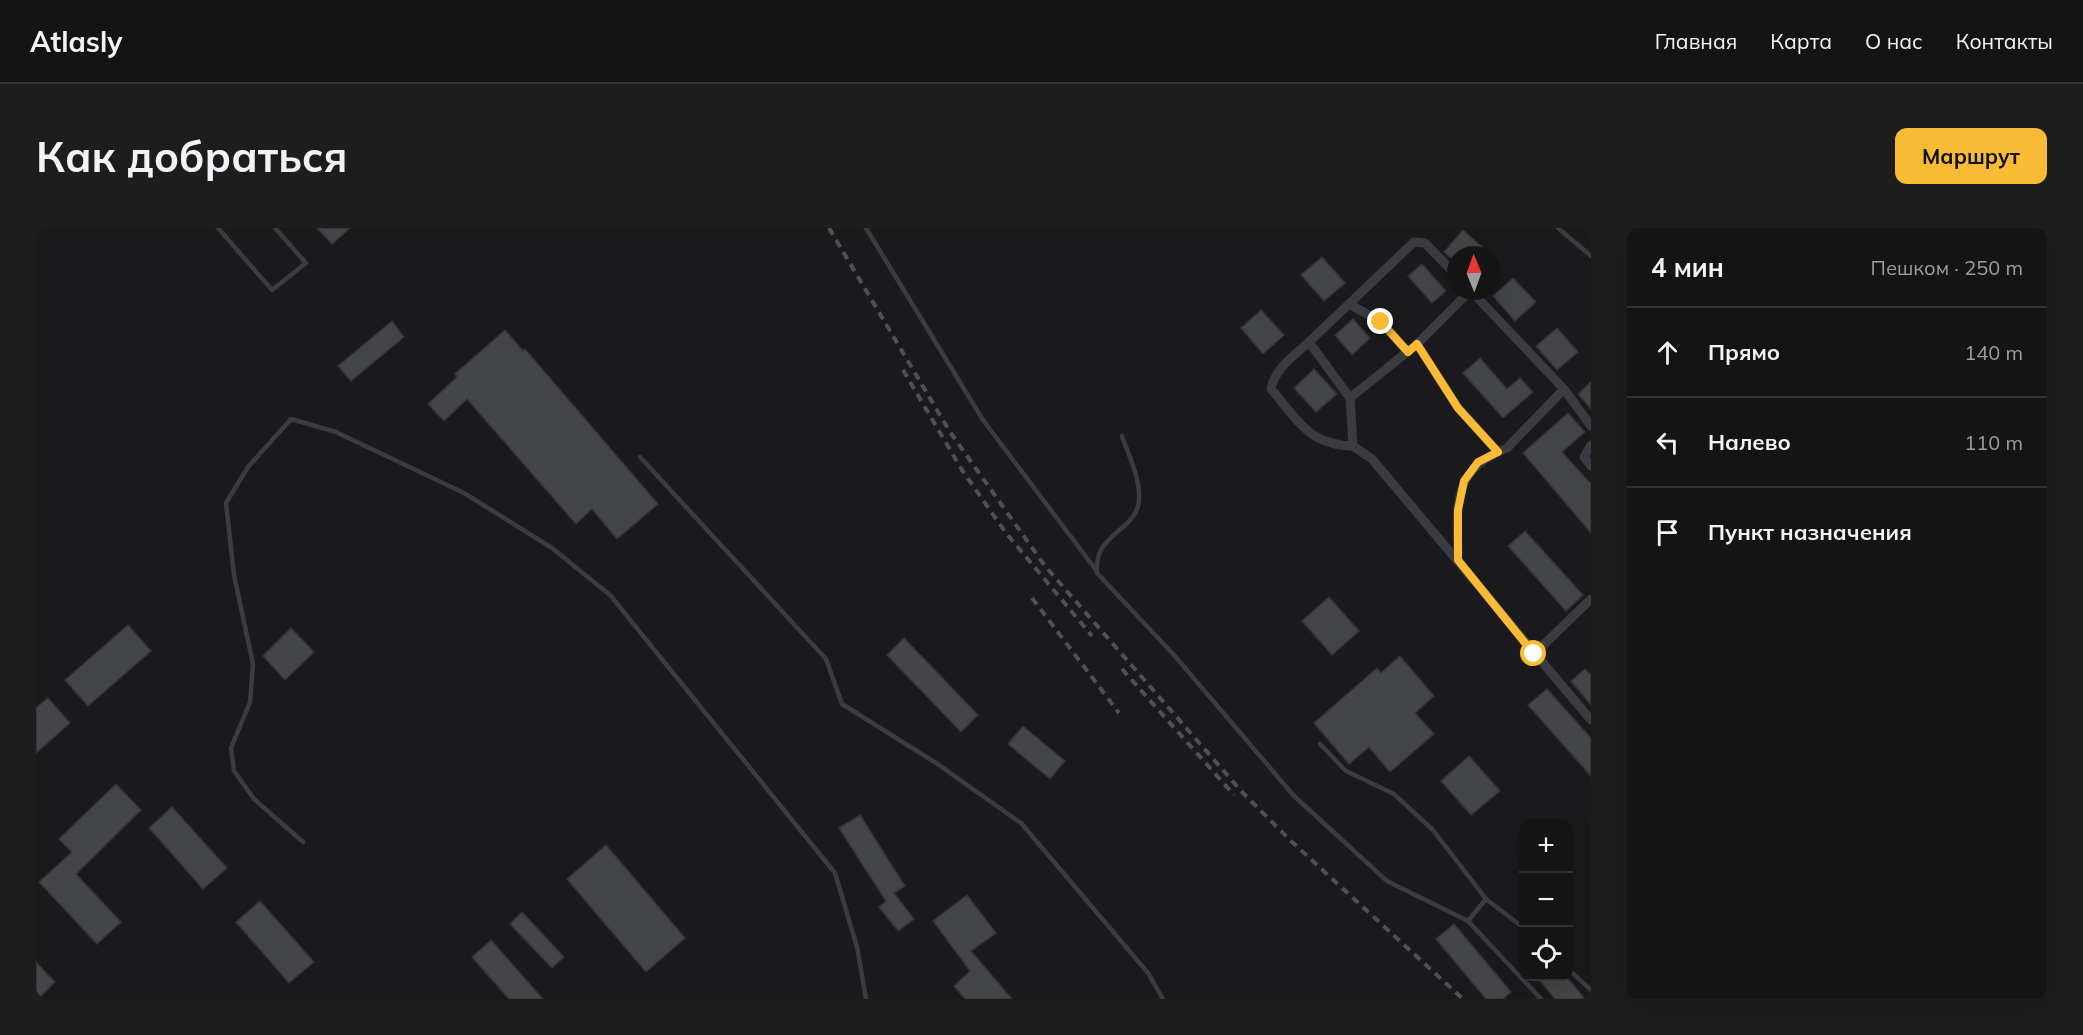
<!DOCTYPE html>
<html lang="ru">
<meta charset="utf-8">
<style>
:root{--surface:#141415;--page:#1d1d1e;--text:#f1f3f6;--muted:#9d9ea0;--line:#333334;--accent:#f9ba35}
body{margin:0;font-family:Mulish,sans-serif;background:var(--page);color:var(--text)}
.controls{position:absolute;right:18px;bottom:18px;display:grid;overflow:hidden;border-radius:12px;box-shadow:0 6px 24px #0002}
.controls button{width:54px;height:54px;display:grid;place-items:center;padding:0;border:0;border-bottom:2px solid var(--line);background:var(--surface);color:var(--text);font:30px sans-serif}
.compass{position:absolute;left:1411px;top:18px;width:54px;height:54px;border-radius:50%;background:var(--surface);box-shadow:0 6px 24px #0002;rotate:359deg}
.stop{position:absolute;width:18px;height:18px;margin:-14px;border:4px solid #f9ba35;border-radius:50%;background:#fff}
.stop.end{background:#f9ba35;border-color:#fff;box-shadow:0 2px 6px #0008}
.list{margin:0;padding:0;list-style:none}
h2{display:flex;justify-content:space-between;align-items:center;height:78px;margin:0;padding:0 24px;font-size:26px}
h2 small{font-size:20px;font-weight:400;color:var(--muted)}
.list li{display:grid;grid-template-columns:39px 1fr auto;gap:18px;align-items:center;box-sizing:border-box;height:90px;padding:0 24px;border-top:2px solid var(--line)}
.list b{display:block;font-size:22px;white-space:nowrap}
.list em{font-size:20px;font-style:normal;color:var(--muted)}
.icon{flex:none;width:33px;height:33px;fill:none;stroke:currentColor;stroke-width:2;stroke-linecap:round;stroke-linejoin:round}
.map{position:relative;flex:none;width:1555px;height:771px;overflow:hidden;border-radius:12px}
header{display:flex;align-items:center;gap:36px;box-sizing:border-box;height:84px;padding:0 30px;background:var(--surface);border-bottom:2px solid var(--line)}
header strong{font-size:28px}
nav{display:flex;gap:33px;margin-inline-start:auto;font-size:21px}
.intro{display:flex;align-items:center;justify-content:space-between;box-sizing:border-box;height:144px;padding:0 36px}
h1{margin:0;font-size:42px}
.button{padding:15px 27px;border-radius:12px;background:var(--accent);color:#111;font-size:21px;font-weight:700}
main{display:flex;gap:36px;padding:0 36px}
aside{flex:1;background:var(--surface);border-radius:12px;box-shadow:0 6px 24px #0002}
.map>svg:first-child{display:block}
</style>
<header>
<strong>Atlasly</strong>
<nav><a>Главная</a><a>Карта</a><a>О нас</a><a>Контакты</a></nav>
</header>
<div class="intro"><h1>Как добраться</h1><a class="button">Маршрут</a></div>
<main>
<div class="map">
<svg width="1555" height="771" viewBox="0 0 1555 771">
<rect width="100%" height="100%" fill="#1a1a1c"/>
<g fill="#444549" stroke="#343438" stroke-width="1.5">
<polygon points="281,0 314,0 296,16"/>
<polygon points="1427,2 1455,27 1420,27 1420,34 1408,24"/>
<polygon points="1286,29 1309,55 1288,73 1265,47"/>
<polygon points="1386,36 1410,63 1396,75 1372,48"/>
<polygon points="1477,50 1500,74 1479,93 1457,68"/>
<polygon points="1225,82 1248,107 1227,126 1205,100"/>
<polygon points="1317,91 1334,110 1316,127 1299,107"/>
<polygon points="356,93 368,109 315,153 302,138"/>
<polygon points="1521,100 1542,124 1521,142 1500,118"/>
<polygon points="469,102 487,123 489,121 622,276 581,311 556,281 540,296 431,171 408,193 392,176 421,149 419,146"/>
<polygon points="1444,130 1471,161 1484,150 1497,164 1467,190 1427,145"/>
<polygon points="1278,141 1301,166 1280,184 1258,160"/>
<polygon points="1555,154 1555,181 1542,166"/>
<polygon points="1532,185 1549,204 1526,224 1555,256 1555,305 1487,225"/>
<polygon points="1489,303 1547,367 1530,383 1472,318"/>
<polygon points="1293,369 1323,403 1296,427 1266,393"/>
<polygon points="92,397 115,423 52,478 29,452"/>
<polygon points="255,400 278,424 249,452 227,428"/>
<polygon points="868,410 942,487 925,504 851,427"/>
<polygon points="1364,428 1398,468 1379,485 1398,506 1354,544 1333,519 1313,536 1278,495 1341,440 1345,445"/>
<polygon points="1549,441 1555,447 1555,477 1535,453"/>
<polygon points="1511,461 1555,510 1555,548 1492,477"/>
<polygon points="12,470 34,495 0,525 0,480"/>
<polygon points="987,498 1029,533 1014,551 972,516"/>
<polygon points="1433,528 1464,563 1435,587 1405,553"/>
<polygon points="80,556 105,582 40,646 85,694 61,716 3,654 36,624 23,611"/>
<polygon points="136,579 191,640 167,661 113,600"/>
<polygon points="824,587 869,658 858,665 878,691 862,703 843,679 850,673 803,600"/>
<polygon points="570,617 649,710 610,744 531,651"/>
<polygon points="931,667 960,705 935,723 976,771 929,771 918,758 934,743 897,693"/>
<polygon points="224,673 278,734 253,755 200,694"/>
<polygon points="486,684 528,729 516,740 474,696"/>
<polygon points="1418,696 1475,764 1467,771 1450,771 1400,711"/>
<polygon points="455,712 507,771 473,771 436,729"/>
<polygon points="0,734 19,754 2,771 0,771"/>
<polygon points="1500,748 1530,748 1549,771 1519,771"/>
</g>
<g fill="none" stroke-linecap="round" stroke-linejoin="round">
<g stroke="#3b3c42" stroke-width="4.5">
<polyline points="182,0 236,62 270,35 239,0"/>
<polyline points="830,0 947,192 1060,342"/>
<polyline points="1522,0 1555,28"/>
<path d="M1086,208C1093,228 1104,250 1103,271C1102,304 1057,304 1061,345L1138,427L1258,568L1351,653L1432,693L1450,671"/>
<polyline points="604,229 790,431 806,476 900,535 985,595 1112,745 1127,771"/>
<polyline points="1284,516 1310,543 1358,566 1397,602 1450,671 1488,700"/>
<polyline points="267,614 218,571 198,543 195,520 214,474 217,436 198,347 190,275 212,239 255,191 300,204 428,265 516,320 574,367 799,645 821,719 830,771"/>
<polyline points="1432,693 1505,771"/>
<polyline points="1532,741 1555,762"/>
</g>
<g stroke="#3b3c42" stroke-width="9">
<polyline points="1435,63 1528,161 1471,220 1462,224 1422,180 1381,116 1314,170 1317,218 1336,231 1555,492"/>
<polyline points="1313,76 1345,94 1372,124"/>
<polyline points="1273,114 1378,14 1389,15 1420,47"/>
<polyline points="1381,116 1434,63"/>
<polyline points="1528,161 1555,198"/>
<path d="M1314,170L1273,114C1258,128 1239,140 1235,161C1262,192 1272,217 1317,218"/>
<polyline points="1555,217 1548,229 1555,238"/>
<path d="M1422,332C1422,285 1413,247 1462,224"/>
<polyline points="1498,426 1555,371"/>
</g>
<g stroke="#4e5057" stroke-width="4" stroke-dasharray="8 6" stroke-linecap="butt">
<polyline points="793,0 914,204 1009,338 1206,564 1255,613 1427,771"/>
<polyline points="867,142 926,242 970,305 1056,408"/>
<polyline points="996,370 1083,485"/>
<polyline points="1086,441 1198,567"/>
</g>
</g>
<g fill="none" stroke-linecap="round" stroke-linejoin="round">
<polyline stroke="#f9ba35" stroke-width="8" points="1345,94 1372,124 1381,116 1422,180 1462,224 1442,234 1428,253 1422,282 1422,332 1498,426"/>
</g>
</svg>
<div class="controls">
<button>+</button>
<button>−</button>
<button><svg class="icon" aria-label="locate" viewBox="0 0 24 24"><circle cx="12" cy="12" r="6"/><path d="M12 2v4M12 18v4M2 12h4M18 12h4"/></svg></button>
</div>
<svg class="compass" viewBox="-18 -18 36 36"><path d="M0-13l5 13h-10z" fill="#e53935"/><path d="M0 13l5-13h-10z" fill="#9d9ea0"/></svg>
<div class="stop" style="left:1498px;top:426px"></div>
<div class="stop end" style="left:1345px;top:94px"></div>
</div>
<aside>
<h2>4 мин<small>Пешком · 250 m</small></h2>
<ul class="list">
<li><svg class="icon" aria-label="ahead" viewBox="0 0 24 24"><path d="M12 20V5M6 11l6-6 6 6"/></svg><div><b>Прямо</b></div><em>140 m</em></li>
<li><svg class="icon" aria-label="left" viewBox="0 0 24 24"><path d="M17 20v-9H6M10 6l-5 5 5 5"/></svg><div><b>Налево</b></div><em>110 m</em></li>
<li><svg class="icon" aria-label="arrive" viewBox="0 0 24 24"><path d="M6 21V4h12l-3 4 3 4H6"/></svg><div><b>Пункт назначения</b></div></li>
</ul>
</aside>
</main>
